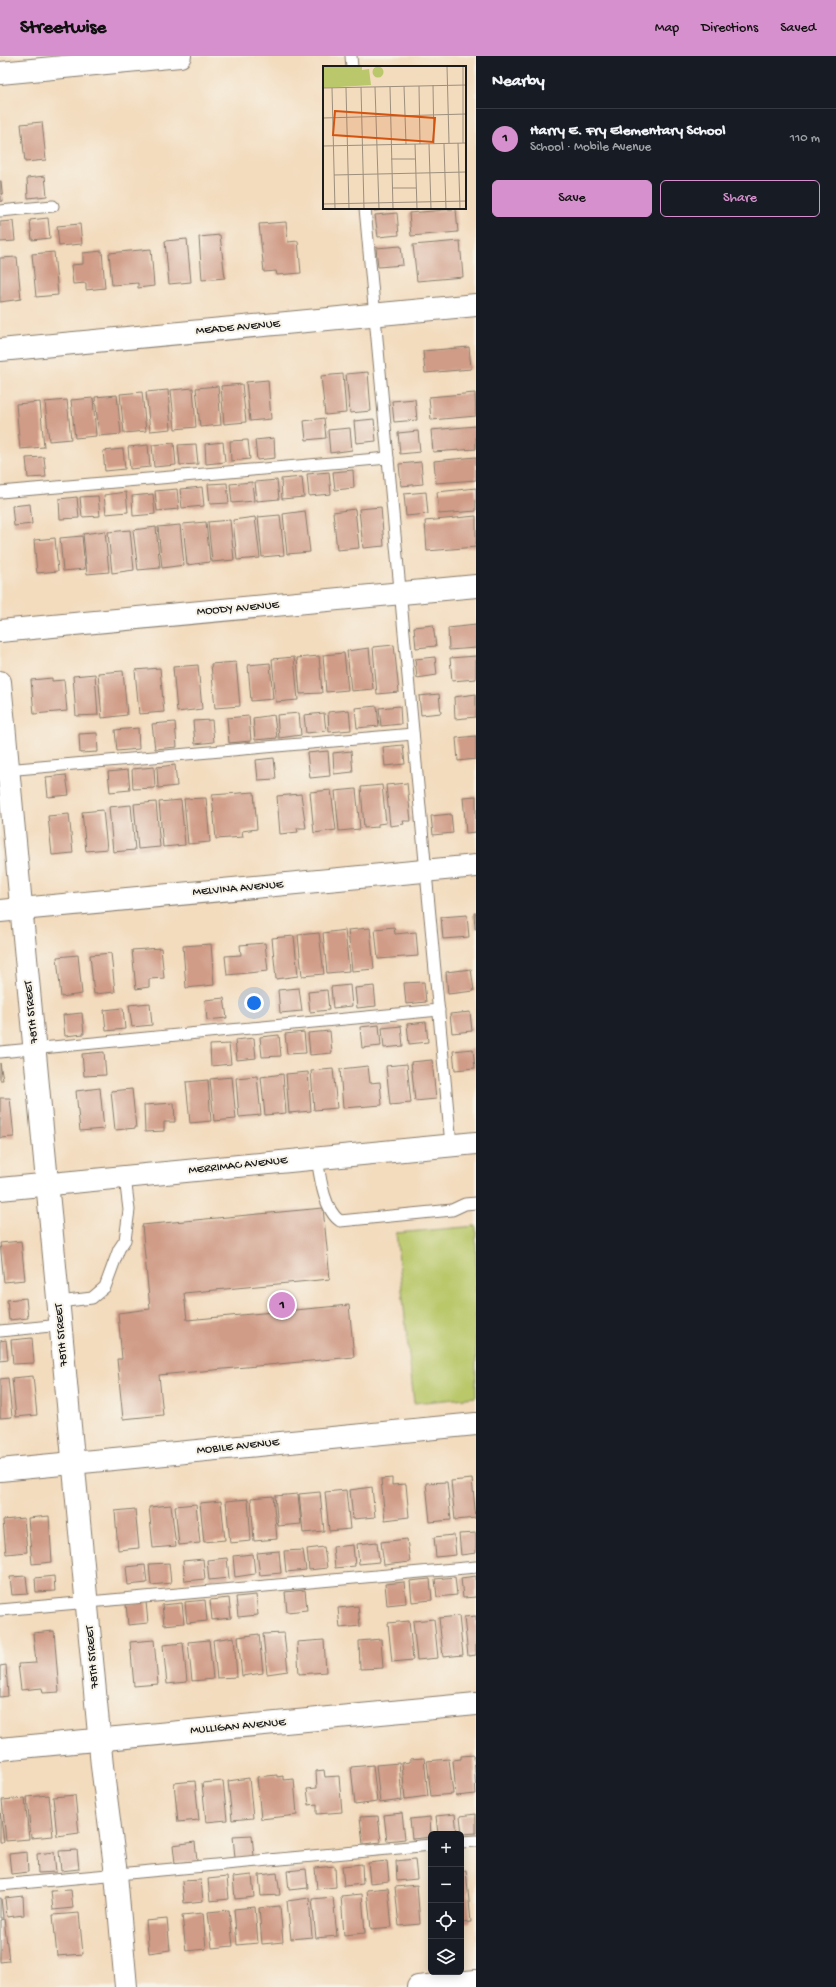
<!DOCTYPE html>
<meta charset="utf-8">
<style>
:root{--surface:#171b24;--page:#242831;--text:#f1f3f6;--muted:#9ea1a6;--line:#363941;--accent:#d690ce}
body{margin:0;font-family:"Gochi Hand",sans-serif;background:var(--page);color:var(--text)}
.controls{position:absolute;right:12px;bottom:12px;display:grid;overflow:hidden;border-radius:6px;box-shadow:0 2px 10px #0003}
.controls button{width:36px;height:36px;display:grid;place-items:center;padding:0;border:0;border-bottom:1px solid var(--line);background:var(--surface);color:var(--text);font:20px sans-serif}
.you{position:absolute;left:254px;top:947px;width:14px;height:14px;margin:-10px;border:3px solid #fff;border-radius:50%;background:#1a73e8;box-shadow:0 0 0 6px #1a73e833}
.badge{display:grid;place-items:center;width:26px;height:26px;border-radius:50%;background:var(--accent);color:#111;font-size:13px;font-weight:700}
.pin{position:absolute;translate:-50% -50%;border:2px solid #fff;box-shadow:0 1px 4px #0006}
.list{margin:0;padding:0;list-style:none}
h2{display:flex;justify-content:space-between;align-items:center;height:52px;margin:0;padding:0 16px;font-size:17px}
h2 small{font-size:13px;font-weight:400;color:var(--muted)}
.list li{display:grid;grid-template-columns:26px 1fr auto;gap:12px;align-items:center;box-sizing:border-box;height:60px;padding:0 16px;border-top:1px solid var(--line)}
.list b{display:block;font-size:15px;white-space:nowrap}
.list p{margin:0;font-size:13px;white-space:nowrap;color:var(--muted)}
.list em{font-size:13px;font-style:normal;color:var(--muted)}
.actions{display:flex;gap:8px;padding:12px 16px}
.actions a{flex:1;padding:9px 0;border:1px solid var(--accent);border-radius:6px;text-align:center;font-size:14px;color:var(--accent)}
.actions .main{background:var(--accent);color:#111}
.icon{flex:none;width:22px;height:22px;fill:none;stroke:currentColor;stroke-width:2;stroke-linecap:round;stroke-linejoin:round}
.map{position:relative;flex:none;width:476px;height:1931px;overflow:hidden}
header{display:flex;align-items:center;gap:24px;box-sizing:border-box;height:56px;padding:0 20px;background:var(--accent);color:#111}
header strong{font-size:19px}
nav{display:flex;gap:22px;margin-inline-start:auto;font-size:14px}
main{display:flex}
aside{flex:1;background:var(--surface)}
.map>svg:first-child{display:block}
</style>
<header>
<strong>Streetwise</strong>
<nav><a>Map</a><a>Directions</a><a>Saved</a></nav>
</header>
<main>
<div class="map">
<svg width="476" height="1931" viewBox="0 0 476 1931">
<rect width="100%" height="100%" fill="#f7f3e8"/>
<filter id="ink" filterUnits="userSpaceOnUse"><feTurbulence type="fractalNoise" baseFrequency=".025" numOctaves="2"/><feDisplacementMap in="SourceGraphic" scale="8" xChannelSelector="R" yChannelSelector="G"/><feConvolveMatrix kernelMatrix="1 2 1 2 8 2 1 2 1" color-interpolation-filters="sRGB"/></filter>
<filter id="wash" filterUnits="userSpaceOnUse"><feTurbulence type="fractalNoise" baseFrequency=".012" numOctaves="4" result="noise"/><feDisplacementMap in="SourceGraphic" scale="16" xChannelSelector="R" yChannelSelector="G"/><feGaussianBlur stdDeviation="0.9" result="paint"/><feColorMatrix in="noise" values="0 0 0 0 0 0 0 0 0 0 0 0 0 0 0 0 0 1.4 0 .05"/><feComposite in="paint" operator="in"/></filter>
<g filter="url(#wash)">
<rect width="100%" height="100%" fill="#f3dbbd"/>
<polygon fill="#bac86b" stroke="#6b7244" points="476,1170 476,1341 414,1347 396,1177"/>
<g id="blocks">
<g fill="#d09c87">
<polygon points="42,66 46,104 25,106 21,68"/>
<polygon points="45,120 47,140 28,142 27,122"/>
<polygon points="0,125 1,125 3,145 0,146"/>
<polygon points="374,152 395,152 395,153 374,155"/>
<polygon points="456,153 458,176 411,180 409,157"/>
<polygon points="397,157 399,179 378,181 375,159"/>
<polygon points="48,162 50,182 32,184 30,164"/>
<polygon points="13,165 15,185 0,186 0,166"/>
<polygon points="286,166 288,186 298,185 301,217 277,219 276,215 264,216 259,168"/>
<polygon points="80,168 82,188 59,190 57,170"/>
<polygon points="220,179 225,222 202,224 199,181"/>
<polygon points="187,183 191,226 169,228 165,185"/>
<polygon points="460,185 463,221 417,225 413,189"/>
<polygon points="401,190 403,209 378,211 376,192"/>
<polygon points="151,193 154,230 138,232 138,227 112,229 109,197"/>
<polygon points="102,195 105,232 86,234 86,227 73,228 71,209 83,208 83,197"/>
<polygon points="54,196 58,239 36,241 32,198"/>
<polygon points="17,201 21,243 0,246 0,202"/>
<polygon points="469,291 471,313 425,317 423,295"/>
<polygon points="368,316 371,355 350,357 346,318"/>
<polygon points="343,318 346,357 325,359 321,320"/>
<polygon points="268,324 271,363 250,365 246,326"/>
<polygon points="242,328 246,366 224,368 221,330"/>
<polygon points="218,330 221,369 200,371 196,332"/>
<polygon points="193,332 196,371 175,373 171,334"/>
<polygon points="168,334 171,373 150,375 146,336"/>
<polygon points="142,336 146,375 124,377 120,338"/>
<polygon points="475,337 476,360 431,364 429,341"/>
<polygon points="117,339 121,378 99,380 95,341"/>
<polygon points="93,342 96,380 75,382 71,344"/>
<polygon points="415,343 417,364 394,366 392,345"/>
<polygon points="67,344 71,383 49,385 45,346"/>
<polygon points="40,346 44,391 20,393 16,348"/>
<polygon points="324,362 326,382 306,384 304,365"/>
<polygon points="374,363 376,385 356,387 354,365"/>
<polygon points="476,370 476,393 433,396 431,374"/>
<polygon points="350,372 352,394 330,397 328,374"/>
<polygon points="418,375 420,396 400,398 398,377"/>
<polygon points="274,382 275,402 257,404 255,384"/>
<polygon points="248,384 250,403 231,405 230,385"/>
<polygon points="223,386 225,406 206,408 205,388"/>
<polygon points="174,387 176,409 154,411 152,389"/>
<polygon points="196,388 198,408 180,409 178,389"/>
<polygon points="148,389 150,411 130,413 128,391"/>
<polygon points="123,393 125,413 105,415 103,395"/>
<polygon points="44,401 46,421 28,422 26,402"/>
<polygon points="476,401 476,424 436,427 434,405"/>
<polygon points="421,406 423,428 401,430 399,408"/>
<polygon points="353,414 354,432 335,434 333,416"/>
<polygon points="329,416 331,438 309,440 307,418"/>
<polygon points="302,421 304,441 282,443 281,423"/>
<polygon points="277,424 279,443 257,445 255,426"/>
<polygon points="252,426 254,445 232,447 230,428"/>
<polygon points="227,427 229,447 210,448 208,428"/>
<polygon points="202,431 204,450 182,452 180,433"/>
<polygon points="476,432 476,455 439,458 437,436"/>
<polygon points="177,433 179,453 157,455 155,435"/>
<polygon points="126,436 128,456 106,458 104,439"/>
<polygon points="426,436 428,458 406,460 404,438"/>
<polygon points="153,438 155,458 133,460 132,440"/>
<polygon points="98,440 100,460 82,461 80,441"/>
<polygon points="77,441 79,462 60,463 59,443"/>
<polygon points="30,448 32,468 14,470 12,450"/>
<polygon points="381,451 384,490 363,492 359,453"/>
<polygon points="355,453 359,492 337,494 333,456"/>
<polygon points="305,455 310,496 287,498 283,458"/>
<polygon points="280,459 284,499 262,501 258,461"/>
<polygon points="476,460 476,491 427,495 425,465"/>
<polygon points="255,461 260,502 237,504 233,464"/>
<polygon points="230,464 234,504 212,506 208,466"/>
<polygon points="206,466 210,506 187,509 183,468"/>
<polygon points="180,469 184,509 162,512 158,471"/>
<polygon points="156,471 160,512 138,514 133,474"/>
<polygon points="130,474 134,514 112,517 108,476"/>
<polygon points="105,475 109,516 87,518 83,478"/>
<polygon points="82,480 85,513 63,515 60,482"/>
<polygon points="55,482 58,515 37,517 34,484"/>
<polygon points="433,569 436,590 416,592 414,571"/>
<polygon points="476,569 476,592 449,594 448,572"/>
<polygon points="394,589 399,636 377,638 373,591"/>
<polygon points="369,592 373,633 351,635 347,595"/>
<polygon points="344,597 348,634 326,636 323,599"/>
<polygon points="319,600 322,637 300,638 297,602"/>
<polygon points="476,600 476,623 452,625 450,602"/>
<polygon points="294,601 298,644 276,646 272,603"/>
<polygon points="435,601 437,619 417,622 415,603"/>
<polygon points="236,606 240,650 215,652 211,608"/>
<polygon points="270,607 273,643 251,645 248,609"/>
<polygon points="198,609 202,653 177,656 173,611"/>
<polygon points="160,612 164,656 139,658 135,614"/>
<polygon points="123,615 127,659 102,662 98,617"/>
<polygon points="95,618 98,659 76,660 73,620"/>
<polygon points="52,622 52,625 64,624 67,655 34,658 31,624"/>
<polygon points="439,638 441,657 421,659 419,640"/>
<polygon points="476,638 476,661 455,663 454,641"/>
<polygon points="377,650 379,670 357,672 355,652"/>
<polygon points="400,650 401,668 381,670 379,652"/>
<polygon points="349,654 351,674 329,676 328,656"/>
<polygon points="299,657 301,679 279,682 277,659"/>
<polygon points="324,657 326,675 306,677 304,659"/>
<polygon points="274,659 277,682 255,684 253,662"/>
<polygon points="249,660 251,685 229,687 227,662"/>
<polygon points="212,664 214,686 195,688 193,665"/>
<polygon points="175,666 177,691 155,693 152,668"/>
<polygon points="138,672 139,693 117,695 115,674"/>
<polygon points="97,677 98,696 80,697 79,678"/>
<polygon points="476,680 476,703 458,705 456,682"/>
<polygon points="403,689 405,708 385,710 383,691"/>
<polygon points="328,695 330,720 310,722 307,697"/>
<polygon points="351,695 353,716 334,718 333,697"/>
<polygon points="274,702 276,723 258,724 256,704"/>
<polygon points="175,709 177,730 158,732 157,711"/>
<polygon points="154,711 155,732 133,733 132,713"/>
<polygon points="128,714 130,734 110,736 108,716"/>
<polygon points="66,719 69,739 48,741 46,721"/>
<polygon points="407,727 411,765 403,765 404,768 390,770 386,729"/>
<polygon points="382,729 386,767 378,768 378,771 364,772 361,731"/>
<polygon points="356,733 360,773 339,775 335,735"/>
<polygon points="331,734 336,774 314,777 310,736"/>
<polygon points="254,736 257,773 242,775 243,781 216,783 212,739"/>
<polygon points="301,738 306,772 297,772 298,776 280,778 277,740"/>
<polygon points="476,740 476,776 466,777 463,741"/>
<polygon points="206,742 210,786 188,788 184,743"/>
<polygon points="181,744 185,789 163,791 159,746"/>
<polygon points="156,746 160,791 138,793 134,748"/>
<polygon points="131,749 135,794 113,796 109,751"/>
<polygon points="103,754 107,793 86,795 82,756"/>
<polygon points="69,758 73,797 52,799 48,760"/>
<polygon points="451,758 453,777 433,779 431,760"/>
<polygon points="474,857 476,857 476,873 475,873"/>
<polygon points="467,859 469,881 443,883 441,861"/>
<polygon points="394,871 395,878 416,876 418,900 378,903 375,873"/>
<polygon points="370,872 374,913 352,915 348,874"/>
<polygon points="345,874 349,915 327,917 323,877"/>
<polygon points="319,877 324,918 302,920 298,879"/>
<polygon points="294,880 298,920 276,923 272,882"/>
<polygon points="265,887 268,915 227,919 225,900 241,899 240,889"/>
<polygon points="211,888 214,929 186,932 183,890"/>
<polygon points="161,892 164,922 149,923 149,931 136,933 132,894"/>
<polygon points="111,897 115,936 94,938 90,899"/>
<polygon points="78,899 82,938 61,941 57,901"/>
<polygon points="471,913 474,935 448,938 446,916"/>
<polygon points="424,926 426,946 406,948 404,927"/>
<polygon points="350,929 352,950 333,952 331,931"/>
<polygon points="374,930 376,950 357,952 355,932"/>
<polygon points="299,932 302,955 280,957 278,934"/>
<polygon points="327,934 329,954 310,956 308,936"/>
<polygon points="224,942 227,962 207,964 205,944"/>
<polygon points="150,947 152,969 132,971 129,949"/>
<polygon points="123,952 125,973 106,975 104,954"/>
<polygon points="470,956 472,975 452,977 450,958"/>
<polygon points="82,957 84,978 65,980 63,959"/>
<polygon points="426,966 428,986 409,988 407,968"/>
<polygon points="379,969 381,990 362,992 360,971"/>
<polygon points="401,970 403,990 384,992 382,972"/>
<polygon points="330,975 332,997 310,999 308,977"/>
<polygon points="304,976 306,997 287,998 285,978"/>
<polygon points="279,979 281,1000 262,1001 260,981"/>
<polygon points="254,982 256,1002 237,1004 235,984"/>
<polygon points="229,988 231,1008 211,1010 210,989"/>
<polygon points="473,993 475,1012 455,1014 453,995"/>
<polygon points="104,996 106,1019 84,1020 82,998"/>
<polygon points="432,1004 436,1043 415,1045 411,1006"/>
<polygon points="0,1007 3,1024 0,1024"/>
<polygon points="407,1008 411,1047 390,1049 386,1010"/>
<polygon points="368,1010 370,1027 380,1026 382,1049 343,1052 340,1013"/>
<polygon points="333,1013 337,1052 314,1054 311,1015"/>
<polygon points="308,1016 311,1055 289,1057 286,1018"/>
<polygon points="283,1018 286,1057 265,1059 261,1021"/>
<polygon points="257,1020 261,1059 239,1061 236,1022"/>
<polygon points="232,1021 236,1063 214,1065 210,1023"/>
<polygon points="208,1024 211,1065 190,1067 186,1026"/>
<polygon points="100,1032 104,1073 80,1075 76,1035"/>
<polygon points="132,1033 136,1072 115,1074 111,1035"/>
<polygon points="0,1042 10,1042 14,1081 0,1082"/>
<polygon points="174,1047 175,1066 164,1066 164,1075 145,1076 144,1049"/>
<polygon points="323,1152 330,1223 184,1237 187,1264 349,1249 354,1301 159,1319 163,1359 123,1363 117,1303 122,1303 118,1257 150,1253 142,1169"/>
<polygon points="21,1185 25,1224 4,1226 0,1187"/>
<polygon points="26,1242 28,1262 9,1264 7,1244"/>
<polygon points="32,1282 34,1307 13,1308 11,1284"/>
<polygon points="6,1284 8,1304 0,1305 0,1285"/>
<polygon points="33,1320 37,1359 16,1361 12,1322"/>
<polygon points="8,1322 12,1361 0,1362 0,1323"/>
<polygon points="392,1422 392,1429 406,1428 409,1461 385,1464 381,1423"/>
<polygon points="472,1423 476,1462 455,1464 451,1425"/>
<polygon points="447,1426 451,1464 430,1466 426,1427"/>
<polygon points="372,1431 375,1461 353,1463 350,1434"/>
<polygon points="346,1434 350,1473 329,1475 325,1436"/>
<polygon points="320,1436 324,1475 303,1477 299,1438"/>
<polygon points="298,1438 301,1468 278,1470 275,1440"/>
<polygon points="273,1440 277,1483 254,1485 251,1442"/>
<polygon points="248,1443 251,1485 230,1487 226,1445"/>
<polygon points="221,1445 225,1484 204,1486 200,1447"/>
<polygon points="196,1448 200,1487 179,1489 175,1450"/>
<polygon points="171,1449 176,1490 153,1492 149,1451"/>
<polygon points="135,1453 139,1492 118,1494 115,1455"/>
<polygon points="49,1460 52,1506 32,1508 28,1462"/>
<polygon points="24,1462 27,1496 6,1498 3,1464"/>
<polygon points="476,1477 476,1497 461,1499 459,1478"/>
<polygon points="454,1479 456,1499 436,1501 434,1481"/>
<polygon points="407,1483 410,1506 384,1509 381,1486"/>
<polygon points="377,1486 379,1506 359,1508 357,1488"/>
<polygon points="353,1489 355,1510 335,1512 333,1491"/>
<polygon points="324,1491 327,1512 309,1514 307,1493"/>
<polygon points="303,1494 306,1514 286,1516 284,1495"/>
<polygon points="279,1495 281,1517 260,1519 257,1497"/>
<polygon points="253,1498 255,1518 235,1521 233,1500"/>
<polygon points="227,1502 229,1522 209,1524 207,1504"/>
<polygon points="203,1503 205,1523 185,1525 183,1505"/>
<polygon points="169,1507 171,1527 151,1529 149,1508"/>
<polygon points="145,1509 147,1527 128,1529 126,1511"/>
<polygon points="26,1520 28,1538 12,1539 10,1521"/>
<polygon points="54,1520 55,1535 36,1536 35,1522"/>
<polygon points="476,1520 476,1541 463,1542 461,1522"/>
<polygon points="455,1521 457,1539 437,1541 435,1523"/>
<polygon points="430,1523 432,1544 412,1546 410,1525"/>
<polygon points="404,1526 406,1547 387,1549 385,1528"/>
<polygon points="305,1534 307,1554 287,1556 285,1536"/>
<polygon points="256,1539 258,1559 238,1561 236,1541"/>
<polygon points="229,1542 231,1562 212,1564 210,1544"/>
<polygon points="205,1544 207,1565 187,1567 185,1546"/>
<polygon points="146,1546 148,1567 128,1569 126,1548"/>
<polygon points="182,1547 184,1567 164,1569 162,1549"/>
<polygon points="358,1550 360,1570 340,1572 338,1552"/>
<polygon points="459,1560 463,1599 443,1601 439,1562"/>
<polygon points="476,1560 476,1599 468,1600 464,1561"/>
<polygon points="434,1563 438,1602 417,1604 413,1565"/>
<polygon points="409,1565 413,1604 392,1606 388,1567"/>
<polygon points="54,1575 59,1636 43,1637 42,1632 21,1634 18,1608 36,1607 33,1577"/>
<polygon points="284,1577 288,1615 267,1618 263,1578"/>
<polygon points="259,1578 263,1617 242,1620 238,1581"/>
<polygon points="234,1581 237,1621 217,1622 213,1584"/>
<polygon points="381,1583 383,1612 360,1613 359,1585"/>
<polygon points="154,1584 158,1628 134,1630 130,1586"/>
<polygon points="209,1584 213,1623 192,1625 188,1586"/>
<polygon points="324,1584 326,1616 299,1618 297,1586"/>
<polygon points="183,1587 187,1626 167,1628 163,1589"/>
<polygon points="6,1609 8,1640 0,1641 0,1610"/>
<polygon points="474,1699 476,1738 456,1740 453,1704 461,1703 461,1700"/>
<polygon points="424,1702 428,1740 405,1743 402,1707 410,1706 410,1703"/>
<polygon points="449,1703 453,1738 431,1740 427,1705"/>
<polygon points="399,1707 402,1744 380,1747 376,1709"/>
<polygon points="373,1709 377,1746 355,1749 351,1711"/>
<polygon points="324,1714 325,1721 339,1720 342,1756 317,1758 317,1748 309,1749 307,1733 317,1732 316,1715"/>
<polygon points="277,1719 277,1721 283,1720 283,1724 294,1723 297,1759 261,1763 257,1721"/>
<polygon points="249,1722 253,1762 232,1764 228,1725"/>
<polygon points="195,1725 199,1764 178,1766 174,1727"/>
<polygon points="223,1725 227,1764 206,1766 202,1727"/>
<polygon points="49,1739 53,1780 31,1782 27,1741"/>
<polygon points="75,1739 79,1777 57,1780 53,1741"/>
<polygon points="25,1742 29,1783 6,1785 2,1744"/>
<polygon points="0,1755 4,1786 0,1786"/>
<polygon points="402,1757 405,1783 387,1785 384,1759"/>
<polygon points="455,1758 457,1778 438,1778 436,1760"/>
<polygon points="476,1758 476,1777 462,1778 460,1760"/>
<polygon points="378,1760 381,1786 363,1788 360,1761"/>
<polygon points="430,1761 431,1781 412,1783 410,1763"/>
<polygon points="252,1779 254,1800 235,1802 233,1780"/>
<polygon points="195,1786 197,1805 175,1807 173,1789"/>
<polygon points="77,1794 79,1813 61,1815 59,1795"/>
<polygon points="27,1796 28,1816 11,1818 9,1798"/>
<polygon points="54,1796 56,1816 38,1817 37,1798"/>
<polygon points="415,1803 417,1823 397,1825 396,1805"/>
<polygon points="387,1805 389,1825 370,1827 368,1807"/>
<polygon points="362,1808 363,1828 344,1830 342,1810"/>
<polygon points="335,1810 336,1831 317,1833 315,1812"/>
<polygon points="306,1813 308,1832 289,1834 287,1815"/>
<polygon points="466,1814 471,1866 461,1867 461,1815"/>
<polygon points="277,1817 280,1839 261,1840 259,1819"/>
<polygon points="252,1819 254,1841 235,1843 233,1821"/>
<polygon points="227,1821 229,1843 210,1845 208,1823"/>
<polygon points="201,1824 203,1845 184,1847 182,1825"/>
<polygon points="417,1829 420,1868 399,1870 395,1831"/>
<polygon points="388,1832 392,1871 371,1873 367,1834"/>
<polygon points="71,1834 73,1852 53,1854 51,1835"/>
<polygon points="362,1838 365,1877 344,1879 341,1840"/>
<polygon points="23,1840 24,1859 7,1861 5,1842"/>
<polygon points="333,1841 337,1880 316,1882 312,1843"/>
<polygon points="0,1842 1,1842 3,1862 0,1862"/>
<polygon points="309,1842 312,1881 291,1883 287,1845"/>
<polygon points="280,1850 283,1886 262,1888 259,1852"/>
<polygon points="255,1851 258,1887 237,1889 234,1853"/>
<polygon points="229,1854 233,1890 212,1892 208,1856"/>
<polygon points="79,1857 83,1898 57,1900 53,1859"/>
<polygon points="203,1857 206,1893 186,1895 182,1859"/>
<polygon points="4,1863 9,1905 0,1906 0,1864"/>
<polygon points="167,1863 170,1894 149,1897 146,1865"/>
</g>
</g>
</g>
<g filter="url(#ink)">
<use href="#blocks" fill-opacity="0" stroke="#887c6c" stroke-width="1"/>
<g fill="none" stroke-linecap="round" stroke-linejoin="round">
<defs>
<g id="lane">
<polyline points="351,0 352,11"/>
<polyline points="365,152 451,1089"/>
<polyline points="0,155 53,150"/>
<polyline points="0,436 388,402"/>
<polyline points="6,714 413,678"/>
<polyline points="0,996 439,954"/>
<path d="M317,1102C320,1121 324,1154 340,1165L452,1154L465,1148L476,1147"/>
<polyline points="59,1246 92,1242 105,1231 119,1193 125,1184 129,1154 125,1121"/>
<polyline points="0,1275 61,1269"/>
<polyline points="0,1554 476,1511"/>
<polyline points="461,1786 476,1785"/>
<polyline points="0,1829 431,1789"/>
</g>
<g id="street">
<polyline points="0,17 180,0"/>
<polyline points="0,294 476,249"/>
<polyline points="0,575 476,530"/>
<polyline points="0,626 102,1710 116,1818 126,1931"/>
<polyline points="0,855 476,810"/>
<polyline points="0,1133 476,1087"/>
<polyline points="0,1414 476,1368"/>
<polyline points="0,1693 476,1648"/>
<polyline points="418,1931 476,1925"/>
</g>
</defs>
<use href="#lane" stroke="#887c6c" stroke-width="13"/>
<use href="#street" stroke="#887c6c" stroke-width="24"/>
<use href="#lane" stroke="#fff" stroke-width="11"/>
<use href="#street" stroke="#fff" stroke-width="22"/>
</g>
</g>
<g text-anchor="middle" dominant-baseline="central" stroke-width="4" stroke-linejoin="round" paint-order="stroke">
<g font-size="12" fill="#1c1c1c" stroke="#f7f3e8">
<text transform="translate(238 272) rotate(-5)">MEADE AVENUE</text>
<text transform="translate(238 553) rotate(-5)">MOODY AVENUE</text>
<text transform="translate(238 833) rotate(-5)">MELVINA AVENUE</text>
<text transform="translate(32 956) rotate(-96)">78TH STREET</text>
<text transform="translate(238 1110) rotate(-6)">MERRIMAC AVENUE</text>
<text transform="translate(62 1279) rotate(-95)">78TH STREET</text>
<text transform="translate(238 1391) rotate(-6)">MOBILE AVENUE</text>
<text transform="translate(93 1601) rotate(-95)">78TH STREET</text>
<text transform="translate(238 1671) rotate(-5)">MULLIGAN AVENUE</text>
</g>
</g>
<g transform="translate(323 10)">
<rect width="143" height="143" fill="#f3dbbd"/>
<path d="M0,0H39V4L46,3L48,19L0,22ZM49.5 6a5.5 5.5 0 1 1 11 0a5.5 5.5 0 1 1-11 0Z" fill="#bac86b"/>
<path fill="none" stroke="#9d8f7d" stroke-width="1" d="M124,0L126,77M110,19L111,78M81,20L83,78M96,20L97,78M38,21L41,143M52,21L56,143M67,21L70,143M0,22L143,19M9,22L12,143M23,22L26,143M0,52L143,48M135,77L137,143M140,77V0M92,78L94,143M106,78L108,143M121,78L123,143M0,80L143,77M68,93H92M11,109L143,106M69,122H93M0,138L143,135"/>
<path fill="#d4530e" fill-opacity="0.15" stroke="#d4530e" stroke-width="2" d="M12,45L112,52L110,76L10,69Z"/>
<rect width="143" height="143" fill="none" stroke="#1c1c1c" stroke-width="2"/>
</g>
</svg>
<div class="controls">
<button>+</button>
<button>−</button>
<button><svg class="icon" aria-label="locate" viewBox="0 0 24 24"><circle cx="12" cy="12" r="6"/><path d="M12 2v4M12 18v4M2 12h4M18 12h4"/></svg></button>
<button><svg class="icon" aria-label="layers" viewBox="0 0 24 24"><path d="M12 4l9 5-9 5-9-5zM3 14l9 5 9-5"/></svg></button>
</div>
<div class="you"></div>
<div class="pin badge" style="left:282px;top:1249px">1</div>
</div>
<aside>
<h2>Nearby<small></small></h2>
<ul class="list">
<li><span class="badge">1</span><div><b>Harry E. Fry Elementary School</b><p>School · Mobile Avenue</p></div><em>110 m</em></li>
</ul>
<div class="actions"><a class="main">Save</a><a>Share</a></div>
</aside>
</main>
